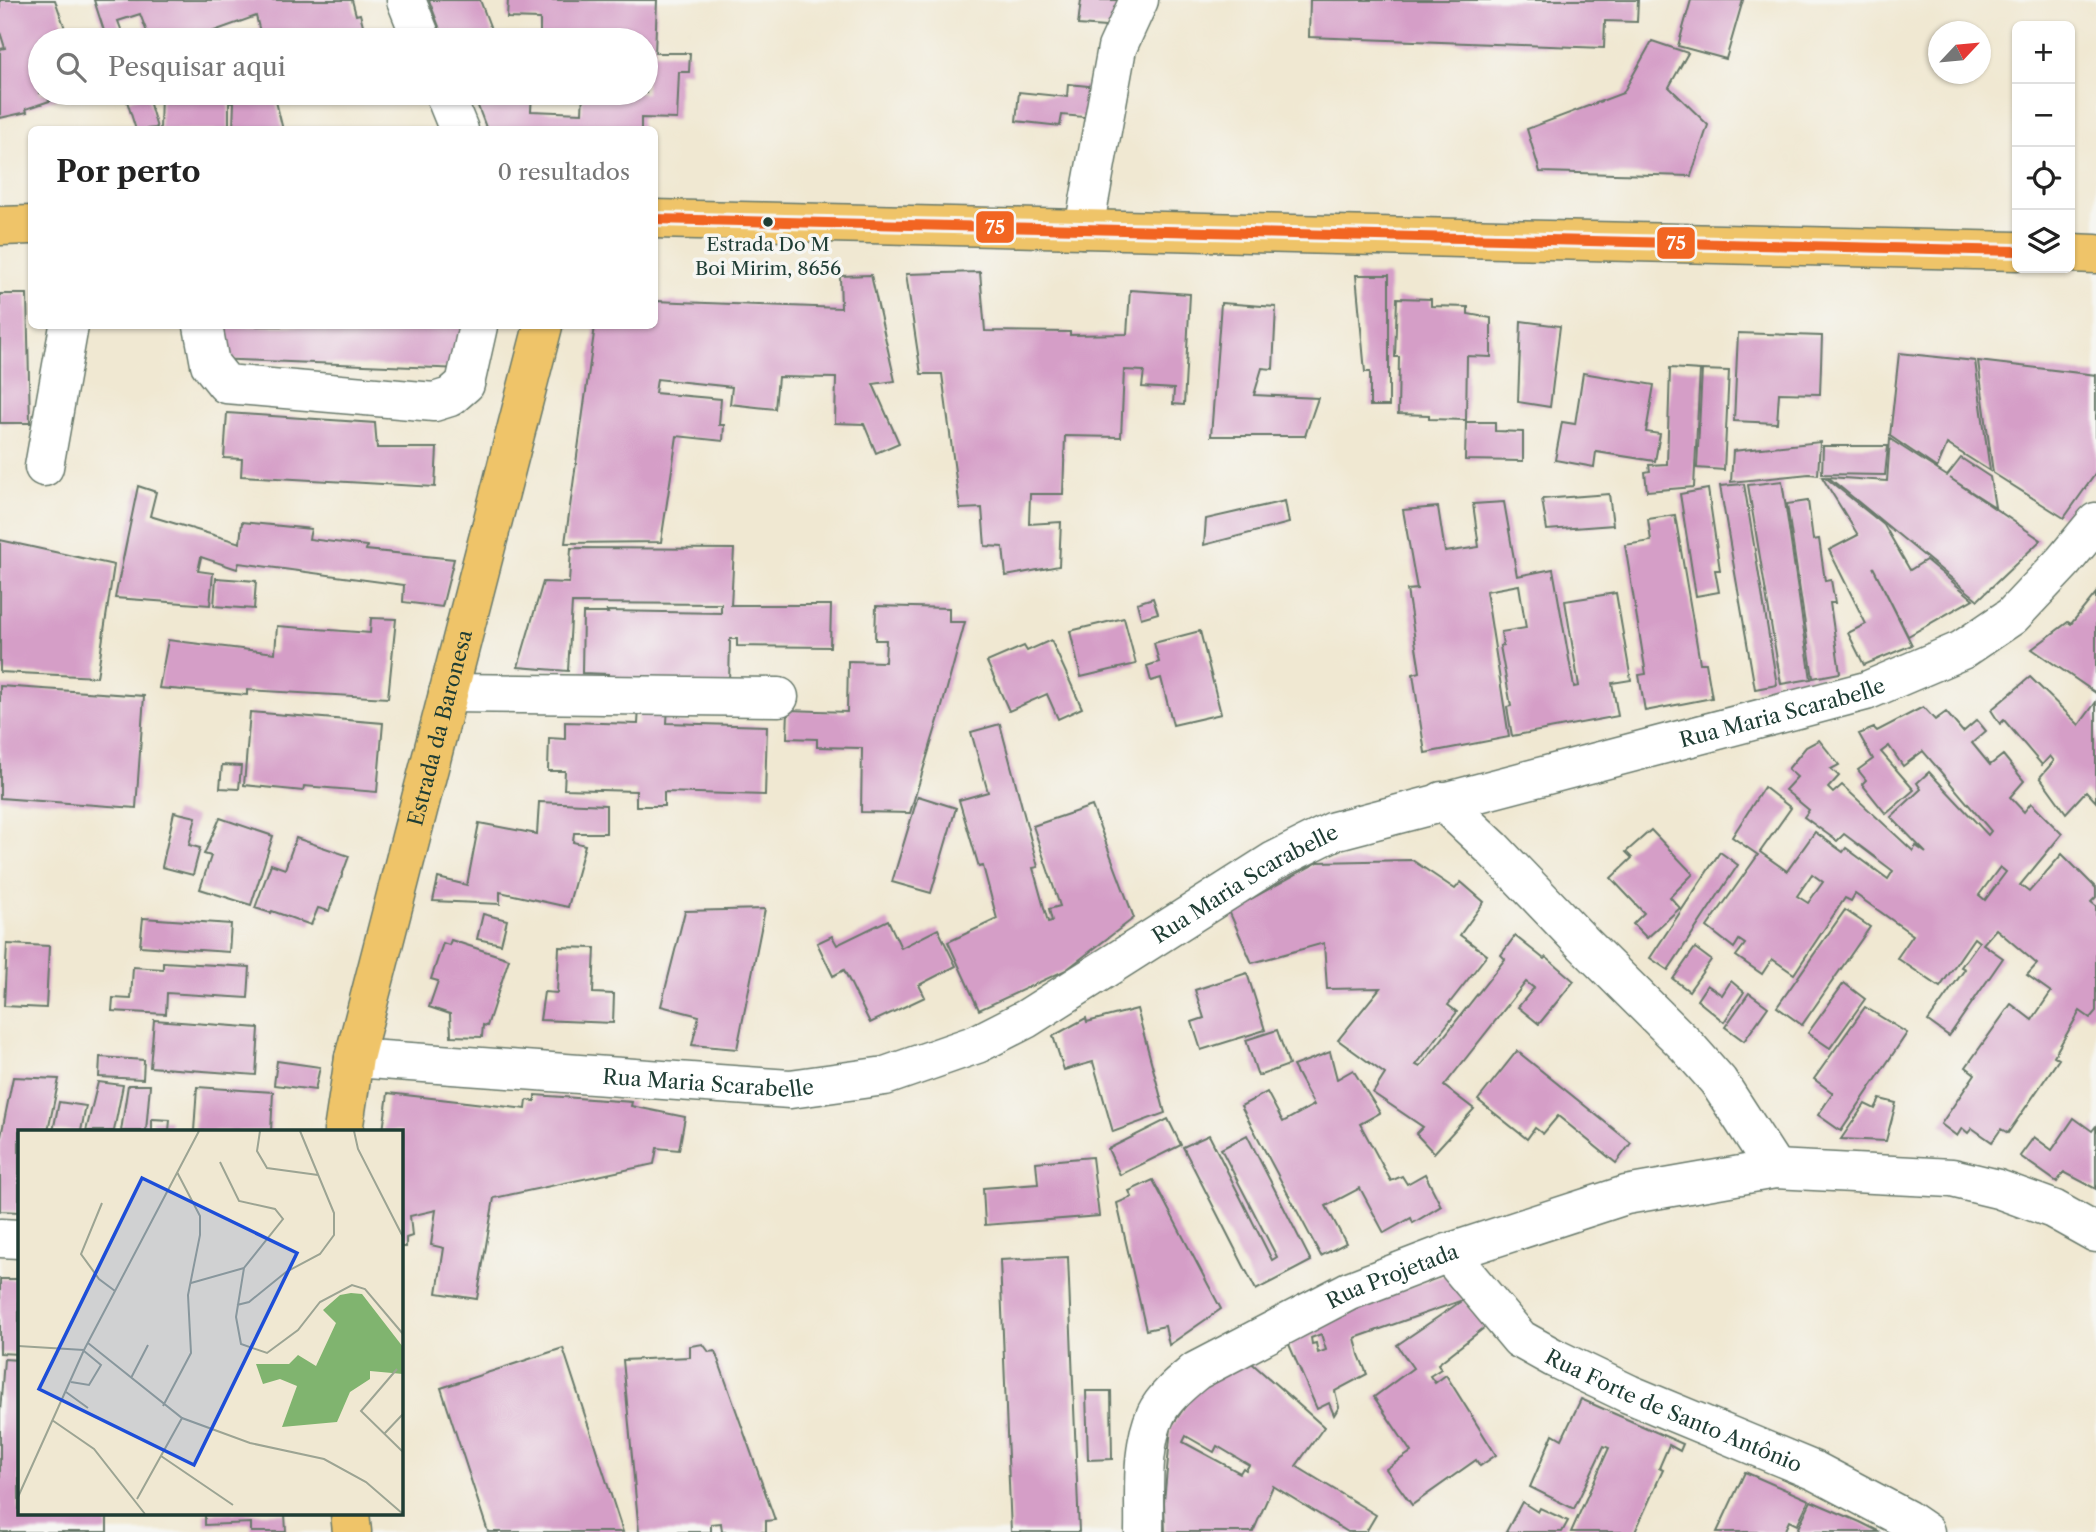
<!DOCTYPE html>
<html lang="pt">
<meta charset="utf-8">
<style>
:root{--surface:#fff;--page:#f2f2f2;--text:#222;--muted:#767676;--line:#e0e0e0}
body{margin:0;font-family:"Libre Caslon Text",serif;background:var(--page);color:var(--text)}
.controls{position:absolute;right:21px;top:21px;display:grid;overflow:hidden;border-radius:10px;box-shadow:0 2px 5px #0004}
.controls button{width:63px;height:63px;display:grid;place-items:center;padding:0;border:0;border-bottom:2px solid var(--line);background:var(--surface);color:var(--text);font:35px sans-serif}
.compass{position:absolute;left:1928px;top:21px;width:63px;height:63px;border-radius:50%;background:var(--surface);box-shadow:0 2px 5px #0004;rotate:64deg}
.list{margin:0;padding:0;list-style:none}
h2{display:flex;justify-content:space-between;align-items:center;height:91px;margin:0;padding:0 28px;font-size:30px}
h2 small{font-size:23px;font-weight:400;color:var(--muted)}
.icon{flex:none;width:38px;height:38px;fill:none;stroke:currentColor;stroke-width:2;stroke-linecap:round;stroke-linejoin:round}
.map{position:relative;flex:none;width:2096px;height:1532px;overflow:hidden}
.search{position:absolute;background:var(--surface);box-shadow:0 2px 5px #0004;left:28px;top:28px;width:630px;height:77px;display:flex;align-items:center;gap:18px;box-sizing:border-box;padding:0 24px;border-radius:38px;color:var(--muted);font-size:26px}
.panel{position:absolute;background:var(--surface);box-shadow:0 2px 5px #0004;left:28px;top:126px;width:630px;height:203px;border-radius:10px}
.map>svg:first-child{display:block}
</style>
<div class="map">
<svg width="2096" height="1532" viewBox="0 0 2096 1532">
<rect width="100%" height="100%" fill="#f6f6f2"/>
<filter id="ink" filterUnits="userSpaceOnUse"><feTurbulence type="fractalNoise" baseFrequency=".0143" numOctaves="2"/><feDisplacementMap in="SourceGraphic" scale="14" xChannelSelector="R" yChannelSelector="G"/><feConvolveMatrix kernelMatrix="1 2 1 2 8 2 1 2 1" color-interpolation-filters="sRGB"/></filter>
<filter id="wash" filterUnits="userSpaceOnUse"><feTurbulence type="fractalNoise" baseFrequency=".00686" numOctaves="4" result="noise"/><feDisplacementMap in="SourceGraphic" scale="28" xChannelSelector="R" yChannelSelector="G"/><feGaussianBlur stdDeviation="1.57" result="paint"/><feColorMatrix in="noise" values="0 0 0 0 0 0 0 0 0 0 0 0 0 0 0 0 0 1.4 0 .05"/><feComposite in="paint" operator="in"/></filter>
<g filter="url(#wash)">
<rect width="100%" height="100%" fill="#f0e8d2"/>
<g id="blocks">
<g fill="#d59ec7" fill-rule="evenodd">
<polygon points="0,0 55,0 69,40 40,40 40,93 73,93 26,109 27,112 0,118 0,49 5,48 0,32"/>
<polygon points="94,0 352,0 356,15 360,14 367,40 262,40 256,16 189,40 150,40 140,14 118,21 125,40 107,40"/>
<polygon points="429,0 480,0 494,37 492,40 444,40"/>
<polygon points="508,0 657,0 655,53 690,53 689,72 679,72 677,119 641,118 641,130 487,130 473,93 532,93 531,111 582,113 583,93 646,93 646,40 540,40 540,19 507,18"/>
<polygon points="1081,0 1123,0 1120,28 1078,25"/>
<polygon points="1310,0 1638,0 1637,22 1605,21 1604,48 1309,37"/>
<polygon points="1691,0 1743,0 1726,59 1678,46"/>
<polygon points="1652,41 1688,53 1669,87 1708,125 1691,176 1540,172 1527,129 1623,93"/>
<polygon points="1068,84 1098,87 1095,118 1062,115 1060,126 1016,121 1019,92 1067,97"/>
<polygon points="161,93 274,93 283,130 233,130 234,102 229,102 229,130 160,130"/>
<polygon points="147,94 157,128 136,130 127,101"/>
<polygon points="980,272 985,331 1070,332 1070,335 1127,334 1130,290 1190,294 1184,405 1173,404 1174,389 1142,387 1144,371 1124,370 1121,437 1065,436 1063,494 1030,494 1029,524 1061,522 1059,566 1006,576 1003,547 985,546 982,508 960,509 942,374 921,374 906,274"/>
<polygon points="871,275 895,381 873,384 899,443 876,453 864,424 835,423 836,378 778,377 775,409 730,404 732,387 657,379 655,393 721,399 719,425 724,425 723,441 677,436 661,542 565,543 595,326 654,326 654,301 841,308 840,276"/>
<polygon points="1356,275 1389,275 1389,406 1370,406 1370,372 1365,372"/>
<polygon points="0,294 27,294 30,423 0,423"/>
<polygon points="1397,298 1431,299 1431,306 1468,307 1468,314 1491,318 1491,357 1467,356 1466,420 1429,419 1429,415 1398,414 1399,357 1395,357"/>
<polygon points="1221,303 1276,307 1273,369 1262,368 1254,395 1318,398 1305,436 1211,436"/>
<polygon points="1521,321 1560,326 1550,407 1518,402"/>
<polygon points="214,326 464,326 462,369 213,359"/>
<polygon points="1738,333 1822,336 1820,394 1779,393 1777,423 1734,421"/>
<polygon points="1899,353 1975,361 1990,471 1947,444 1937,468 1890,436"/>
<polygon points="1978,361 2096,375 2096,473 2064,518 1993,473"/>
<polygon points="1670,368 1700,370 1694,487 1647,491 1645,472 1650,471 1649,465 1667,464"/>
<polygon points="1702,370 1729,371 1724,470 1697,468"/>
<polygon points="1583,373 1654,385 1646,432 1660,434 1655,461 1596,452 1594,467 1555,460 1562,422 1575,424"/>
<polygon points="227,413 375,423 377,448 437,448 435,487 241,476 242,459 224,458"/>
<polygon points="1466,422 1495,422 1495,431 1523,432 1523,461 1465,460"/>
<polygon points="1890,439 1947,476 1961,458 1990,477 1995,507 1950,478 2041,540 1978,600 1828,477 1887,481"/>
<polygon points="1820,442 1818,475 1809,474 1731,482 1733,451"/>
<polygon points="1823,446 1888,446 1885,475 1822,474"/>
<polygon points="1822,477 1825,477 1884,525 1910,570 1926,560 1973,599 1908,636 1873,567 1912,645 1864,665 1848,633 1866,624 1829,550 1858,535"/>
<polygon points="1782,481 1811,679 1781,684 1748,485"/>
<polygon points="1744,484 1777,685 1755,689 1720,486"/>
<polygon points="138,486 156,492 150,516 240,543 242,522 311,529 309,539 367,546 366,550 454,559 442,607 403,602 404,585 239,563 237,569 201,557 198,571 213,573 210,605 115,598"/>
<polygon points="1708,489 1720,570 1715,570 1719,592 1696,596 1680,494"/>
<polygon points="1609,494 1613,525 1547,530 1542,499"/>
<polygon points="1285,501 1289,523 1204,545 1206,519"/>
<polygon points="1808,501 1813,540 1819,539 1825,581 1831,580 1835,603 1830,603 1840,673 1813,678 1787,504"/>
<polygon points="1504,502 1517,576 1553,569 1574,687 1579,686 1565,601 1616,593 1631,680 1612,683 1618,716 1512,736 1507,707 1511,706 1500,646 1503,645 1501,632 1526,628 1519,585 1486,591 1509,737 1425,753 1413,674 1420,672 1407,590 1417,589 1403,510 1438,507 1445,552 1479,547 1473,504"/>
<polygon points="1675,515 1700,663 1706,663 1712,698 1645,711 1639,675 1646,674 1625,545 1651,541 1648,519"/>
<polygon points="0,540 114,565 97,677 0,672"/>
<polygon points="571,548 734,549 731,605 831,605 830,647 737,646 737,639 730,639 729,685 608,683 608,674 582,673 583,613 608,613 607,611 721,613 721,604 572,603 568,671 518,667 543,582 569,583"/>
<polygon points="216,578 256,581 254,609 214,606"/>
<polygon points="2096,593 2096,693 2032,649 2068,622 2071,624"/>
<polygon points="1153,598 1158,613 1141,618 1137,603"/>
<polygon points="876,606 949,608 949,622 965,622 940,714 910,813 861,812 862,748 817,747 817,739 787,738 788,710 847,712 848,661 885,662 886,640 875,640"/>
<polygon points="371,618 396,619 388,698 247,690 247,695 159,688 168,640 275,653 277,626 370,633"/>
<polygon points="1124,618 1136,664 1081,677 1070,631"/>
<polygon points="1200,631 1221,714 1173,725 1161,678 1151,681 1147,666 1159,662 1154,643"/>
<polygon points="1051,640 1082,708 1058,719 1047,694 1009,711 987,662 1024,646 1027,651"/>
<polygon points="2030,677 2079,725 2096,702 2096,802 2086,791 2066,813 2040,777 2054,761 2050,756 2042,765 2004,720 2000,724 1991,710"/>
<polygon points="0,686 144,696 136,808 0,798"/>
<polygon points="639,707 668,707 667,723 767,726 765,795 664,792 664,806 636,806 636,791 564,789 565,771 548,771 549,738 565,739 565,722 638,724"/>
<path d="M1923,707L1935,720L1946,712L1963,732L1977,720L1986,731L1972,743L1990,765L2003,755L2024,781L2010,797L2024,812L2031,803L2062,834L2020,885L2029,892L2062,854L2096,888V897L2091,902L2096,906V1011L2090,1018L2080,1011L2054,1056L2059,1059L2008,1133L2001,1129L1992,1142L1972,1128L1968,1133L1962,1128L1957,1136L1941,1124L1975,1074L1966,1067L2011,1004L2032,1020L2051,992L2027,975L2037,964L1996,929L1983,944L2003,958L1949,1036L1928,1021L1965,969L1961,967L1979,942L1974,938L1940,987L1897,958L1913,935L1855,894L1851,901L1845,898L1794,974L1772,959L1762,974L1736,956L1745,944L1739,940L1734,948L1707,927L1758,855L1732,837L1764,787L1791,808L1760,852L1787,871L1815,832L1843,852L1846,848L1888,879L1893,871L1844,834L1837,841L1804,817L1809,810L1785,790L1797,777L1788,769L1806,747L1819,740L1839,765L1831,769L1839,776L1828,788L1833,793L1842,785L1913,851L1916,846L1926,853L1891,817L1921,789L1917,783L1929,772L1988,835L1991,831L1923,751L1903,766L1889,746L1881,752L1914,790L1886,814L1862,784L1866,780L1858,770L1873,759L1859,734L1874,728L1877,731ZM2000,867L2006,872L1985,900L1979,895ZM1812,874L1823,882L1808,903L1797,896Z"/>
<polygon points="250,712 383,723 377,792 304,786 303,791 244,785"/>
<polygon points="1000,724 1038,867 1033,868 1048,922 1052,921 1049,909 1060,906 1033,826 1092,806 1134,918 1066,970 979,1010 948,942 997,919 983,866 979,867 959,800 988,792 971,732"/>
<polygon points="222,765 241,766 239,789 220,788"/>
<polygon points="918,796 956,808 931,893 892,882"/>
<polygon points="539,802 606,805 606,833 574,833 573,842 585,845 568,907 500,892 500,904 433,901 438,878 467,885 479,823 537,834"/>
<polygon points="174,812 196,817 189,845 200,848 193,875 162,867"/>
<polygon points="220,818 273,836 251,905 200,889 211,856 204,854"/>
<polygon points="1651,830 1693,874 1670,897 1680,908 1647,938 1633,924 1644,913 1611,878 1632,858 1626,852"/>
<polygon points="296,838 349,856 329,911 318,908 311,925 272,911 271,913 255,908 271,864 285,869"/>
<polygon points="1720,852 1738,865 1668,970 1650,958"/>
<polygon points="1412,860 1455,889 1461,882 1484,902 1460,935 1487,955 1448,1005 1457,1012 1416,1065 1420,1067 1505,959 1501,955 1515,936 1544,959 1546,957 1574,981 1539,1024 1518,1007 1534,988 1526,982 1444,1086 1474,1109 1434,1153 1416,1134 1423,1127 1373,1093 1385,1074 1338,1040 1380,988 1327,989 1324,943 1252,963 1229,911 1318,862"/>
<polygon points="765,909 737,1049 692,1045 699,1016 661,1006 685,911"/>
<polygon points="1845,910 1870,927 1802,1025 1777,1007"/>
<polygon points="483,914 507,920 501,944 477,939"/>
<polygon points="143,918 231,924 229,952 140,946"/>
<polygon points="888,920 901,948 938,929 956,966 919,985 925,997 870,1023 844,970 833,976 817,943 832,936 837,945"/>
<polygon points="451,940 509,959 487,1026 483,1025 482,1037 451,1036 450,1014 429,1007 438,981 431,979 443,943 449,945"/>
<polygon points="7,944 49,946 46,1008 4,1006"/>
<polygon points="559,947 595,948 593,993 614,994 613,1023 540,1020 544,992 557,993"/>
<polygon points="1695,948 1711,960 1689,991 1673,979"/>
<polygon points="163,962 250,967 248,998 167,993 166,1014 112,1011 113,998 131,999 133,967 163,969"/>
<polygon points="1247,973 1265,1030 1201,1050 1192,1022 1204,1018 1195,990"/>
<polygon points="1731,981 1744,992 1724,1022 1697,1000 1707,985 1722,995"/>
<polygon points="1844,983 1865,999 1830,1048 1808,1033"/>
<polygon points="1749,993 1768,1007 1744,1041 1725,1027"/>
<polygon points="1865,1007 1907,1033 1841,1131 1818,1115 1833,1093 1814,1079"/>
<polygon points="1137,1009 1165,1113 1113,1132 1093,1062 1064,1070 1053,1036 1086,1018 1087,1022"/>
<polygon points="154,1020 259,1028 256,1075 150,1067"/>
<polygon points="1277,1030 1289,1065 1258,1076 1246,1040"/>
<polygon points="1517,1051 1631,1143 1616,1163 1558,1116 1543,1134 1535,1128 1527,1139 1478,1100"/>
<polygon points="1330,1052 1337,1079 1353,1070 1380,1113 1360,1124 1391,1181 1402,1176 1407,1184 1425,1174 1441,1206 1413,1223 1411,1218 1384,1233 1360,1188 1326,1206 1346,1243 1321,1256 1241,1106 1267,1092 1283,1122 1314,1105 1293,1066"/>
<polygon points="100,1057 144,1060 143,1079 99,1077"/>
<polygon points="277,1061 320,1067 315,1090 274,1085"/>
<polygon points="13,1077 59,1079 48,1131 19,1131 19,1212 0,1211 0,1141"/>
<polygon points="98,1082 123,1085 114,1131 86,1131"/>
<polygon points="128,1085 150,1085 146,1131 121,1131"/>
<polygon points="197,1087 273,1092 271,1131 194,1131"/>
<polygon points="388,1093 526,1109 527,1100 535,1101 535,1095 632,1102 631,1106 685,1117 679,1150 657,1148 654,1164 494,1198 477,1299 437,1293 444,1248 431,1245 436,1210 410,1216 412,1236 406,1238 406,1247 401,1247 401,1131 383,1131"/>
<polygon points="1880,1099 1896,1103 1886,1141 1841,1139 1865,1104 1875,1109"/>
<polygon points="59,1102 86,1106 81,1131 53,1131"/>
<polygon points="2074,1118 2092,1131 2096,1126 2096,1189 2064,1172 2057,1182 2020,1156 2034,1137 2052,1150"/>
<polygon points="152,1119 170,1120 169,1131 152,1131"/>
<polygon points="1168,1119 1181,1145 1120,1175 1108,1149"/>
<polygon points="1209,1135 1272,1260 1277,1257 1221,1149 1247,1135 1311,1261 1256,1290 1183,1147"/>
<polygon points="1092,1157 1099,1216 985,1225 983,1188 1038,1184 1036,1162"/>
<polygon points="1153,1180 1221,1309 1169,1345 1165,1326 1146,1330 1117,1203 1132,1197 1129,1191"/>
<polygon points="1068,1257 1079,1532 1011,1532 1000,1260"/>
<path d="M1452,1273L1463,1300L1355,1338L1359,1355L1367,1374L1335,1391L1339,1407L1334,1415L1329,1403L1317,1409L1284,1333L1317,1316ZM1321,1334L1326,1350L1318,1353L1316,1343L1312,1344L1311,1338Z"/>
<polygon points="0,1279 19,1279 19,1354 0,1353"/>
<polygon points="1463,1300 1485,1327 1438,1364 1441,1369 1430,1376 1435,1383 1446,1375 1496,1455 1480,1466 1476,1460 1412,1505 1386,1469 1411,1452 1374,1397 1413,1368 1397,1345"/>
<polygon points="703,1344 709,1352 715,1351 775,1520 766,1521 766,1532 722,1532 721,1523 711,1524 711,1532 639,1532 623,1360 690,1357 690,1346"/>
<polygon points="563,1348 623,1532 488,1532 441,1388"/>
<path d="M1238,1351L1324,1427L1296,1466L1376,1515L1366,1532H1348L1273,1486L1253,1532H1165L1164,1502L1171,1427L1210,1370ZM1186,1436L1214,1452L1217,1446L1249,1465L1246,1470L1243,1468L1240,1473L1183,1442Z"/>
<polygon points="4,1359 19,1360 19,1513 107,1513 107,1532 0,1532 0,1412"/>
<polygon points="1086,1391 1111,1391 1112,1459 1088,1460"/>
<polygon points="1581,1399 1683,1444 1680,1451 1669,1445 1659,1468 1663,1470 1635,1532 1571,1532 1609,1448 1604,1446 1574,1509 1530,1487 1553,1434 1562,1439"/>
<polygon points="1745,1472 1809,1500 1797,1525 1789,1521 1784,1532 1717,1532"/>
<polygon points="1811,1501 1860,1522 1880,1532 1796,1532"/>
<polygon points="1522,1502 1538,1512 1540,1508 1568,1521 1562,1532 1506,1532"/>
<polygon points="205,1513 285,1513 286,1532 251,1532 251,1523 205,1525"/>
</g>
</g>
</g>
<g filter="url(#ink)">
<use href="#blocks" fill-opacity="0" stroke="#68796b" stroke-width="2"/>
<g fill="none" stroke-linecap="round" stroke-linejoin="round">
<defs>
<g id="minor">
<polyline points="406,0 422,40"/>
<polyline points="444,93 459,130"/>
<polyline points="1084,229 1117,48 1139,0"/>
<polyline points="203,326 210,364 226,384 434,402 450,397 465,384 478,326"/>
<polyline points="44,467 69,326"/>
<polyline points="448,693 779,697"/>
<polyline points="1442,801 1492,848 1582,942 1686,1045 1718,1081 1775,1169"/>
<path id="s1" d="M354,1058L790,1089L885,1076L977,1044L1026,1019L1274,861L1334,831L1866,691L1962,650L2012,616L2063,562L2096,522"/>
<polyline points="0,1238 19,1239"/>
<path id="s2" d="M1448,1253L1520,1339L1554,1358L1629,1394L1815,1471L1906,1519L1925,1532"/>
<path id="s3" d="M1144,1532C1145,1494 1140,1449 1156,1414C1164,1397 1182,1383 1196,1371L1349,1291L1448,1253L1626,1195L1775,1169L1952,1178L1998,1189L2053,1209L2096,1233"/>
</g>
<g id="major">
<polyline points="654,219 2017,251"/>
<polyline points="0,226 32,225"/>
<polyline points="2070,253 2096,254"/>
<path id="s4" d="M343,1131L354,1058L543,326"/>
<polyline points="350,1513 352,1532"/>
</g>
</defs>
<use href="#minor" stroke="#68796b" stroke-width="41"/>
<use href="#major" stroke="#68796b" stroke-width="41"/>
<use href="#minor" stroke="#fff" stroke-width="38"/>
<use href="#major" stroke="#efc469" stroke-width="38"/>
<defs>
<polyline id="bus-1" points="654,219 2017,251"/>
</defs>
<use href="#bus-1" stroke="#f6f6f2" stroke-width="16"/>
<use href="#bus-1" stroke="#f26522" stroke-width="10"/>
</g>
</g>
<circle fill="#1f3d34" stroke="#f6f6f2" stroke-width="2.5" cx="768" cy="222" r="6"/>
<g text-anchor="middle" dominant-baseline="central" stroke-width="7" stroke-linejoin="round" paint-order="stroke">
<g font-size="19" fill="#1f3d34" stroke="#f6f6f2">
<text x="768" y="244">Estrada Do M<tspan x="768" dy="24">Boi Mirim, 8656</tspan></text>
</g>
<g font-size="21" fill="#1f3d34" stroke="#f6f6f2">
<text stroke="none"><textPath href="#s1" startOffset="1510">Rua Maria Scarabelle</textPath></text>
<text stroke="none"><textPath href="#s4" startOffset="415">Estrada da Baronesa</textPath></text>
<text stroke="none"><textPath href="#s1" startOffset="943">Rua Maria Scarabelle</textPath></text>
<text stroke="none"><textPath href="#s1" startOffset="355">Rua Maria Scarabelle</textPath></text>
<text stroke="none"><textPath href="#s3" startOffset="397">Rua Projetada</textPath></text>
<text stroke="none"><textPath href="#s2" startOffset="282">Rua Forte de Santo Antônio</textPath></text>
</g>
</g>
<g transform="translate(18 1130)">
<rect width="385" height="385" fill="#f0e8d2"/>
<path d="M333,163L344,164L385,217V244L352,241V249L332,262L319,292L264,297L279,256L262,249L245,254L238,234H271L280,225L298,236L318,193L305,180L322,165Z" fill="#80b46f"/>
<path fill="none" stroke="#9ca493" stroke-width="2" d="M242,1L239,21L249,38L300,45M336,1L340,19L385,107M202,32L221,71L257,79L265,89L226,138L218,187L223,214L249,223L280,200L302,172L334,155L347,159L385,204M84,73L63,124L81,149L97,161M173,153L226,138M219,175L231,172L268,142L302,124L316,105V83L282,1M70,213L164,288L232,313L306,329L348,352L385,384M0,216L66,220M379,239L343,281L385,322M113,248L130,215M53,252L71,255L83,235L66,221M48,262L70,278M145,276L173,223L170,165L182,105V86L159,42M34,290L76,319L127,384M366,304L385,284M143,326L215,375M0,367L66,220L181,1M119,369L164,288"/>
<path fill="#1d4ed8" fill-opacity="0.15" stroke="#1d4ed8" stroke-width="3.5" d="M124,48L279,123L176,335L21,259Z"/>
<rect width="385" height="385" fill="none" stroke="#1f3d34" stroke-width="3.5"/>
</g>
<g stroke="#f6f6f2" stroke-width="2.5">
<rect x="975" y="210" width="40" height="34" rx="7" fill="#f26522"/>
<rect x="1656" y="226" width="40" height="34" rx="7" fill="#f26522"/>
</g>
<g font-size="19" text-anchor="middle" font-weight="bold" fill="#fff">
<text x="995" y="234">75</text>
<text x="1676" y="250">75</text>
</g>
</svg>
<div class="controls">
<button>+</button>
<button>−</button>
<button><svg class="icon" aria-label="locate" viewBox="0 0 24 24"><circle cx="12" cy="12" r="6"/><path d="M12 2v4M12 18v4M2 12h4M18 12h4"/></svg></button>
<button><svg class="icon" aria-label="layers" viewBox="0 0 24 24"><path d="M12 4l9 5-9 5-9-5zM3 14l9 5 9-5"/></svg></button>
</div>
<svg class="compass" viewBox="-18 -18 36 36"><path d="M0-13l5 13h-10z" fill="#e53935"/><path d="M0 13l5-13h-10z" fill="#767676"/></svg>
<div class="search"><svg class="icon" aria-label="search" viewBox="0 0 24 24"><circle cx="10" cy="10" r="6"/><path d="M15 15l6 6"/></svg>Pesquisar aqui</div>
<section class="panel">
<h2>Por perto<small>0 resultados</small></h2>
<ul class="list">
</ul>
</section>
</div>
